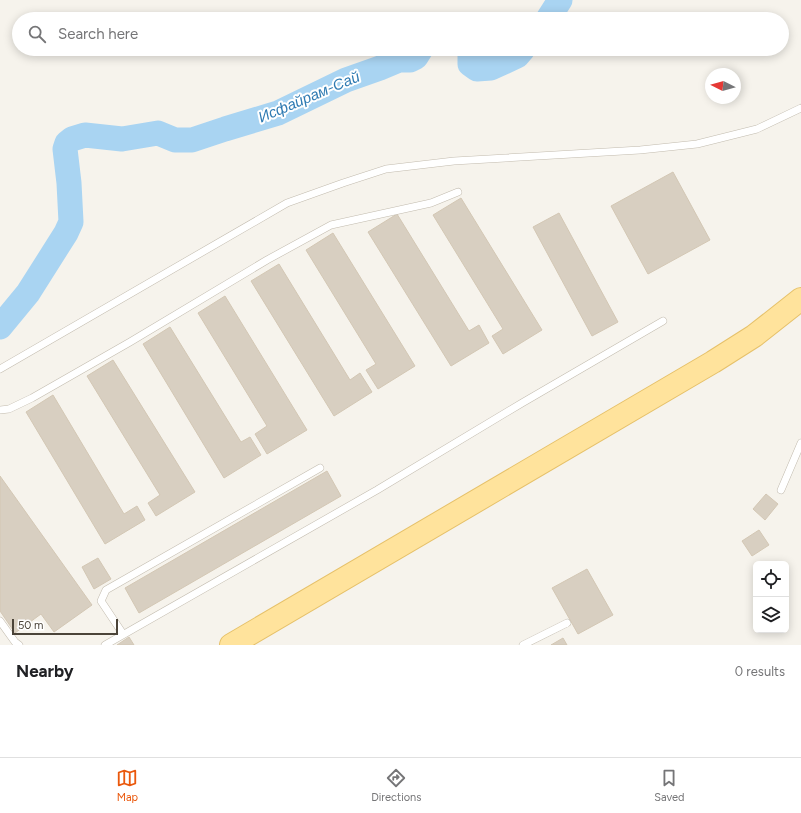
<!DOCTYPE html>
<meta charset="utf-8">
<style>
:root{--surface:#fff;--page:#f2f2f2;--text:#202124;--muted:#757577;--line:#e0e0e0;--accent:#ea580c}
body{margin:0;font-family:Figtree,sans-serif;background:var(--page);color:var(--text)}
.controls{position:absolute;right:12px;bottom:12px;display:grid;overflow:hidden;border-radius:6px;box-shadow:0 2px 10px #0003}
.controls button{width:36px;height:36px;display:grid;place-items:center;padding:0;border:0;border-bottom:1px solid var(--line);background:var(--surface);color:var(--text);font:20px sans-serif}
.compass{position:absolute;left:705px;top:68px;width:36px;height:36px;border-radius:50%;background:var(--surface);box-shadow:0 2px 10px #0003;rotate:276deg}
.scale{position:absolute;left:12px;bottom:10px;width:106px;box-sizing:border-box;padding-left:4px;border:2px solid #4b4439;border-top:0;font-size:11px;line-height:14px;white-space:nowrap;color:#4b4439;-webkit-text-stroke:3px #fff;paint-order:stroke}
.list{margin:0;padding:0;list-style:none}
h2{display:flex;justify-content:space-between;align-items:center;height:52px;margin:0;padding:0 16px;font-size:17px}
h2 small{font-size:13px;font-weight:400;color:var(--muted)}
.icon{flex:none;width:22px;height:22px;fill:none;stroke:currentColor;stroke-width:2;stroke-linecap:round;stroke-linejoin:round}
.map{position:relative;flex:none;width:801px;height:645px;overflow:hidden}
.search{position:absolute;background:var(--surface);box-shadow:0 2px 10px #0003;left:12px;right:12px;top:12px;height:44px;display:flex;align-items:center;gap:10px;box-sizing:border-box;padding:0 14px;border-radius:22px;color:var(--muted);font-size:15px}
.sheet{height:112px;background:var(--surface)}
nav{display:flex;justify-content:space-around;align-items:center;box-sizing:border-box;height:56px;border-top:1px solid var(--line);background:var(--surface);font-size:11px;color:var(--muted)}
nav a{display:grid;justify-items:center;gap:2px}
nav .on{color:var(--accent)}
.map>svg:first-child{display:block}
</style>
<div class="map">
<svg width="801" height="645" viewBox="0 0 801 645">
<rect width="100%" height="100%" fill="#f6f3ec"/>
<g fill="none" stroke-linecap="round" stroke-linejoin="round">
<g stroke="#a9d4f2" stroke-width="25">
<polyline points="548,19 560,0"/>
<polyline points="470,49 470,64 477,69 491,68 517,56 523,49"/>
<polyline points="0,327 28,293 66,233 71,222 69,183 65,149 67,143 72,139 85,135 122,139 158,133 175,140 192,140 225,129 278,113 346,80 380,68 399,60 410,60 416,57 421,49"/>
</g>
</g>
<g fill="#d8cfc1" stroke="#d3c7b4">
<polygon points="673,172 710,240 648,274 611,206"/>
<polygon points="461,198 542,330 503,354 492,336 503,329 433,215"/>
<polygon points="559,213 618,322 592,336 533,227"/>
<polygon points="397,214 469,331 479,325 489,343 451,366 368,232"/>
<polygon points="333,233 415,366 378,389 366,370 376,364 306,250"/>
<polygon points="279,264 350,380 360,373 372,392 334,416 251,281"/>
<polygon points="225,296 307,430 267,454 255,434 267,426 198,313"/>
<polygon points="170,327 241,442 250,437 261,455 224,478 143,344"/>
<polygon points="113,360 195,492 156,516 148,503 160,495 87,376"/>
<polygon points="53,395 124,514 137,506 145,520 105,544 26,412"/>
<polygon points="327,471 341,496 139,613 125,588"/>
<polygon points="0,476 92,605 54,632 41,614 15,633 0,611"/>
<polygon points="766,494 778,504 765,520 753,509"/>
<polygon points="759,530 769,545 752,556 742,541"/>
<polygon points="98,558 111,579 94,589 82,567"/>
<polygon points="587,569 613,615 578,634 552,588"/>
<polygon points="129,637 134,645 117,645"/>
<polygon points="563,638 567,645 551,645"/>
</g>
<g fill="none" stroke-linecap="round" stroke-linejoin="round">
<defs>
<g id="service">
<polyline points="0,369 287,203 343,183 386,169 454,161 640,150 697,144 757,129 801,108"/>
<polyline points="0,410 9,409 32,398 130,342 267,260 331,225 431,203 458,192"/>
<polyline points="781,490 801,443"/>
<polyline points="0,621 15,642 19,645"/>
<polyline points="123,634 101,601 106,590 320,468"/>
<polyline points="105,645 377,490 522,403 663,321"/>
<polyline points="523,645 567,623"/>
</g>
<polyline id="primary" points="231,645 713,362 754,336 801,299"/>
</defs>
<use href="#service" stroke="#c2bbae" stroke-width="8"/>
<use href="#primary" stroke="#e6c16a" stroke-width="24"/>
<use href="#service" stroke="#fff" stroke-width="7"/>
<use href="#primary" stroke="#ffe39c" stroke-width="22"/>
</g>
<g text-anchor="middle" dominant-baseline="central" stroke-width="4" stroke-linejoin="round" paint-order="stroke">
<g font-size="15" font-style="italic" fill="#2e7ab2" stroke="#fff">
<text transform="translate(309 97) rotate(-23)">Исфайрам-Сай</text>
</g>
</g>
</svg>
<div class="controls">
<button><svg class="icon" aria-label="locate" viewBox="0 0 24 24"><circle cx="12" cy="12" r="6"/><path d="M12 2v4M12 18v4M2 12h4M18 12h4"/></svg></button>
<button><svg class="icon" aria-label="layers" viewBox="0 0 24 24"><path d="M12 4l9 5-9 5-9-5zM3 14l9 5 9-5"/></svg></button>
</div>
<svg class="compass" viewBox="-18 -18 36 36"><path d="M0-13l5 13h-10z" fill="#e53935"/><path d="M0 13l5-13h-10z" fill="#757577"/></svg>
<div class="scale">50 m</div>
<div class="search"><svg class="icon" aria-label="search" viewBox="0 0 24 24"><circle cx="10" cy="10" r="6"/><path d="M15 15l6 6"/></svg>Search here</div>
</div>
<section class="sheet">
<h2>Nearby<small>0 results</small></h2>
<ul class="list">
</ul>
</section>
<nav>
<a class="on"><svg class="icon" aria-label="map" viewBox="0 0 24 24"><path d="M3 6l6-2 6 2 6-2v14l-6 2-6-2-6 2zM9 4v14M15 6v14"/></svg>Map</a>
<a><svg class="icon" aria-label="directions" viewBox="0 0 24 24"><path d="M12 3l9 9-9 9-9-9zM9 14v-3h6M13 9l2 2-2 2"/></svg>Directions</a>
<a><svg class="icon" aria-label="saved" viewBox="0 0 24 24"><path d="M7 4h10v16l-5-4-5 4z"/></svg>Saved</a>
</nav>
